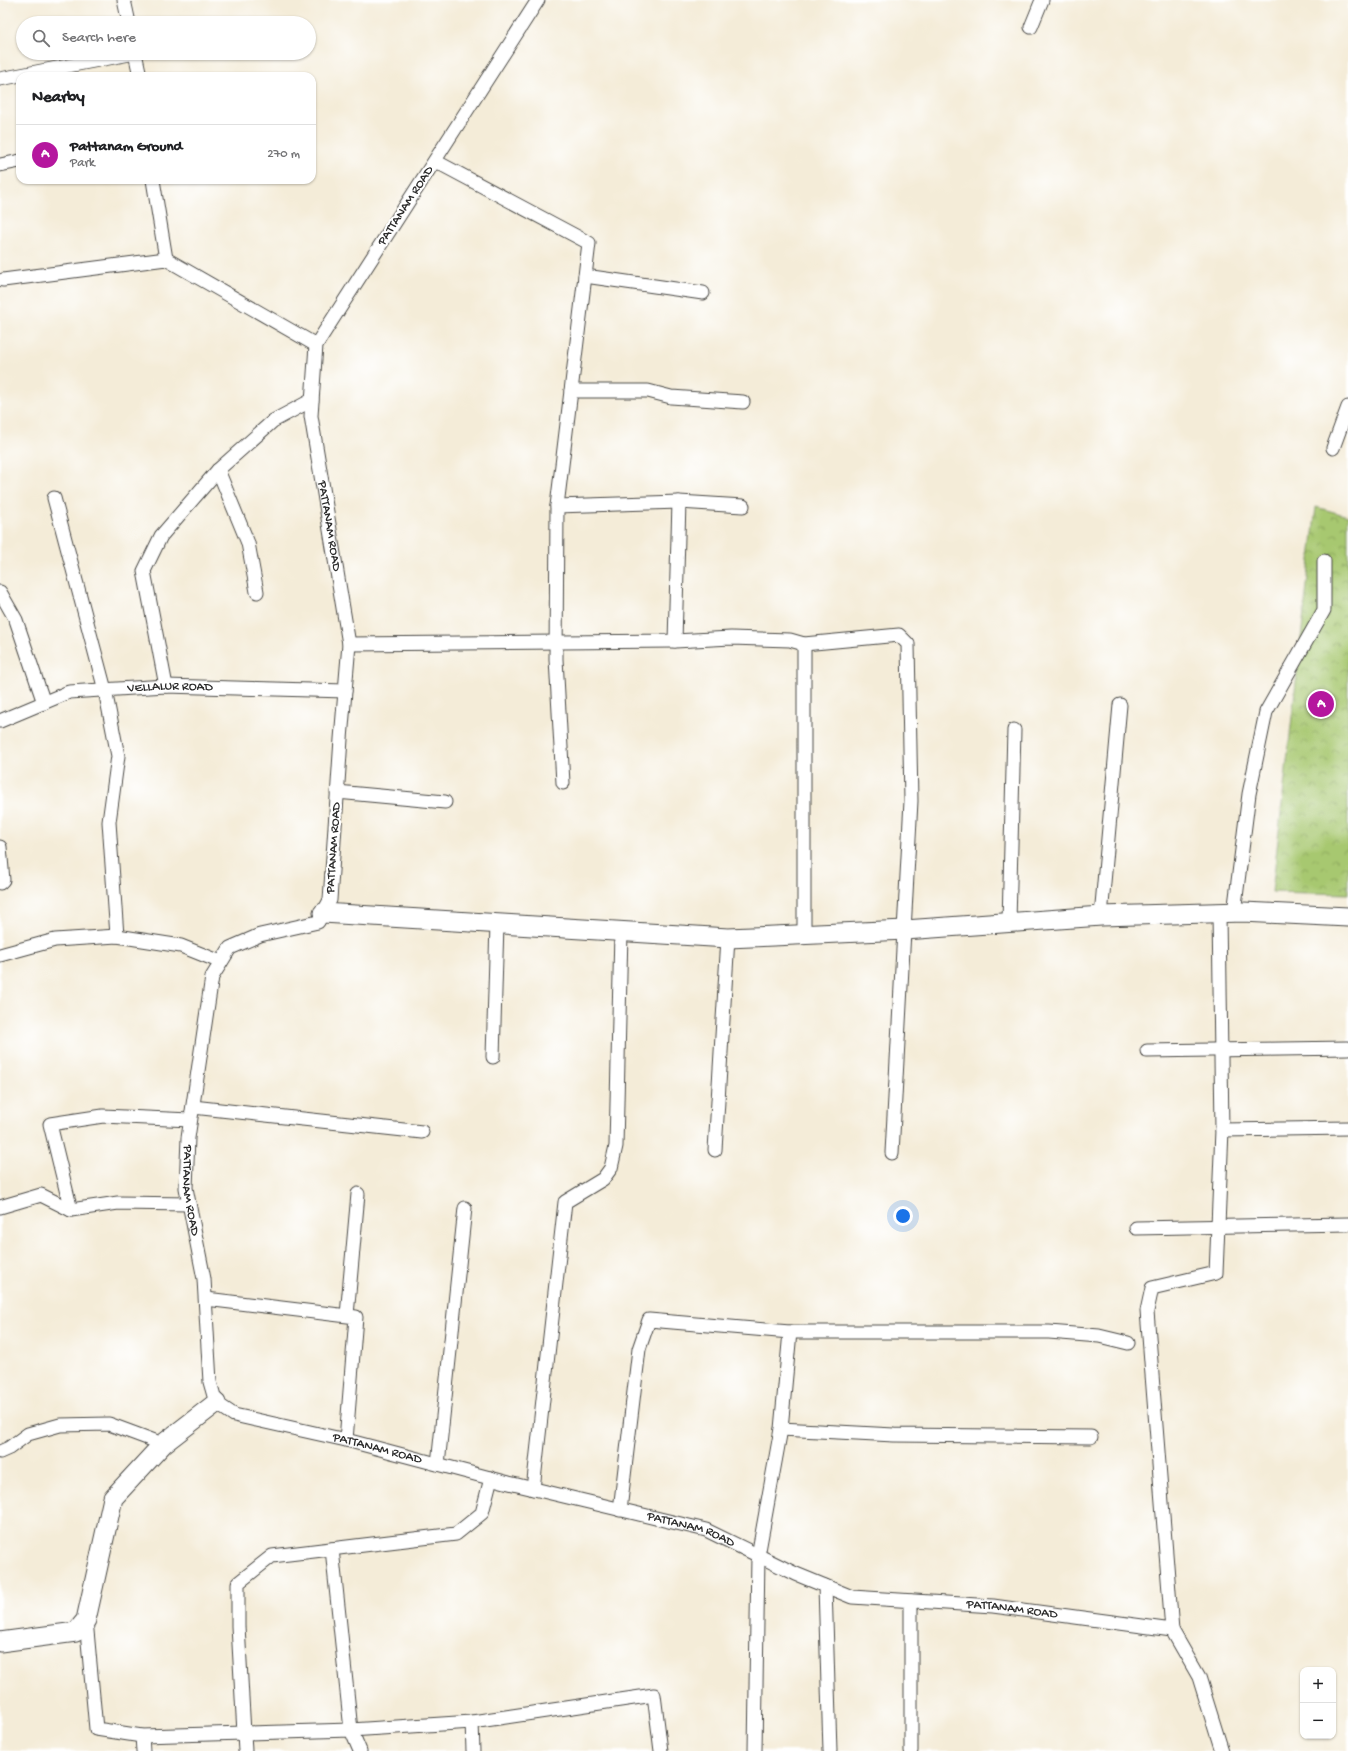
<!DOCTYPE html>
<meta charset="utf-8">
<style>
:root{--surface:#fff;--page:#f2f2f2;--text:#202124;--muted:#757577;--line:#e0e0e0;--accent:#b5179e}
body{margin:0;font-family:"Gochi Hand",sans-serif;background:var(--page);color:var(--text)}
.controls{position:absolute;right:12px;bottom:12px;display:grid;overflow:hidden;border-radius:8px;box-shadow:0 1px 3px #0004}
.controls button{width:36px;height:36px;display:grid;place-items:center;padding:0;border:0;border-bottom:1px solid var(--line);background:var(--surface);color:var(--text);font:20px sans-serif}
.you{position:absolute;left:903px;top:1216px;width:14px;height:14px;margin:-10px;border:3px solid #fff;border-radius:50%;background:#1a73e8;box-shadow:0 0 0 6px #1a73e833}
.badge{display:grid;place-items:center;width:26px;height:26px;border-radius:50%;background:var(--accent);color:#fff;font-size:13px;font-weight:700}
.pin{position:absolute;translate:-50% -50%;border:2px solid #fff;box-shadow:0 1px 4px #0006}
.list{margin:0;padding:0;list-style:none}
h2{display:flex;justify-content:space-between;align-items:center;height:52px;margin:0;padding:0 16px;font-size:17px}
h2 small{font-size:13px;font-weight:400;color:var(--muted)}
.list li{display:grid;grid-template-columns:26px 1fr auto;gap:12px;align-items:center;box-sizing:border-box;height:60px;padding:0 16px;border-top:1px solid var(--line)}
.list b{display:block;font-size:15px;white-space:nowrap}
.list p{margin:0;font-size:13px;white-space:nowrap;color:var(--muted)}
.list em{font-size:13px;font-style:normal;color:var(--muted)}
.icon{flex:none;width:22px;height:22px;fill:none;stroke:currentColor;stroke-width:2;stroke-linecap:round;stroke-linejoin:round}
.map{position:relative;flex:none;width:1348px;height:1751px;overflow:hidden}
.search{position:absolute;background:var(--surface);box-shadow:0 1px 3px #0004;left:16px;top:16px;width:300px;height:44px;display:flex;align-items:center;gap:10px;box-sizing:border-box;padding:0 14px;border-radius:22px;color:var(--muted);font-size:15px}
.panel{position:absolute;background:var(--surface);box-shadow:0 1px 3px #0004;left:16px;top:72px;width:300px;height:112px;border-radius:12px}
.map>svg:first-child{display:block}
</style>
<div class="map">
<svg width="1348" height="1751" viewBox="0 0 1348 1751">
<defs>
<pattern id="park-crowns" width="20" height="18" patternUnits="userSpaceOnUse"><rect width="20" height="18" fill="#a7c870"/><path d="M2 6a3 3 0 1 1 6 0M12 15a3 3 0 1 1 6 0" fill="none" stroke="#88a35c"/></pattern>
</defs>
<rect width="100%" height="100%" fill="#fff"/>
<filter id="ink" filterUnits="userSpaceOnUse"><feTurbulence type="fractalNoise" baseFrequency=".025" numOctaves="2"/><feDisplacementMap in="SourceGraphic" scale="8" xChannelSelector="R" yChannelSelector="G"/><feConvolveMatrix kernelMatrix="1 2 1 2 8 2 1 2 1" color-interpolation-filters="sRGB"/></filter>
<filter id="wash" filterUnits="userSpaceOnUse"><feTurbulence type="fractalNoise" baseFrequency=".012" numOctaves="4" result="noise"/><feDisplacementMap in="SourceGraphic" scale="16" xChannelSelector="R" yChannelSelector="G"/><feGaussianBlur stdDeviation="0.9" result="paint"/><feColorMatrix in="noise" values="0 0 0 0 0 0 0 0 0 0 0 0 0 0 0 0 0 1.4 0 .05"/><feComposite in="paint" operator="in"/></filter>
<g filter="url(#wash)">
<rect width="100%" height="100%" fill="#f4ecd8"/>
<polygon fill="url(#park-crowns)" stroke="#697a4e" points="1316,507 1348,516 1348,894 1272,892"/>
</g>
<g filter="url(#ink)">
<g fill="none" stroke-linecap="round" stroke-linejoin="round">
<defs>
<g id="street">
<polyline points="124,0 129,23"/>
<path id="s1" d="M538,0L316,345L311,416L349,644L341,739L330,900L318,922L260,935L230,948L212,977L188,1138L186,1188L204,1279L210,1382L216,1403L234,1415L346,1440L509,1483L706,1530L796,1574L852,1597L993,1606L1172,1630L1199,1677L1222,1751"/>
<polyline points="1031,27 1042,0"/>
<polyline points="135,53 140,76"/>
<polyline points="0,79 135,53"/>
<polyline points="435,161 589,243 557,506 556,659 563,783"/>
<polyline points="0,165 20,161"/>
<polyline points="153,180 166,259"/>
<polyline points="585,276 703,293"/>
<polyline points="3,280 166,259 316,345"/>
<polyline points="571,391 648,391 671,397 743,402"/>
<polyline points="1333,448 1348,407"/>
<polyline points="218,470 248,543 257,592"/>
<polyline points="54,498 105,690 118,756 109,822 117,936"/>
<polyline points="557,506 679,502 743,506"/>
<polyline points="0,592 16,620 44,703"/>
<polyline points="675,641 679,502"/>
<polyline points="349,644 675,641 731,638 790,640 804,644 899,635 908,644 911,801 892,1153"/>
<polyline points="804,644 804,935"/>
<polyline points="166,686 144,571 161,536 218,470 273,421 312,400"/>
<path id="s2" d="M0,721L69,692L166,686L345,691"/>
<polyline points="337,792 445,802"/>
<polyline points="0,847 3,880 0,883"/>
<polyline points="1234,913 1249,794 1266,712 1324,610 1324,561"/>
<polyline points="1101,916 1120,705"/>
<polyline points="1009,922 1014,730"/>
<polyline points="0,955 55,940 117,936 181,946 221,962"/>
<polyline points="1147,1051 1348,1048"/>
<polyline points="493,1057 497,924"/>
<polyline points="193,1107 422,1132"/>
<polyline points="1222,1130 1348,1128"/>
<polyline points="715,1150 728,938"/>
<polyline points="0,1207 41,1195 71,1210 118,1203 189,1204"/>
<polyline points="71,1210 50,1124 103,1116 190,1120"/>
<polyline points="1136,1228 1348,1224"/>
<polyline points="206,1299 356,1317 346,1440"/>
<polyline points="347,1315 358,1194"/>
<polyline points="781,1429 894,1435 1091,1437"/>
<polyline points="0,1452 9,1448 28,1434 60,1425 109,1424 163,1444"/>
<polyline points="438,1464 465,1208"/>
<polyline points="533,1489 565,1202 603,1179 611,1168 616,1146 621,932"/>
<polyline points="620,1510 639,1349 649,1320 790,1332 1049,1332 1099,1336 1128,1343"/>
<polyline points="332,1549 351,1730 472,1722 654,1695 661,1751"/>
<polyline points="825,1586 830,1751"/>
<polyline points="911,1601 911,1751"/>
<polyline points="86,1620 96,1729 142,1736 351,1730 360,1751"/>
<polyline points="1172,1630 1147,1311 1152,1288 1216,1273 1222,1130 1219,914"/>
<polyline points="472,1722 473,1751"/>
<polyline points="142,1736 143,1751"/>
<polyline points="245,1751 238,1626 238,1583 272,1556 456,1534 482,1513 491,1478"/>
<polyline points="755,1751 758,1556 781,1429 790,1332"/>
</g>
<g id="secondary">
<polyline points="323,913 728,938 905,930 1101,916 1243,912 1348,917"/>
<polyline points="0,1642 76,1632 86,1620 113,1498 163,1444 216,1403"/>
</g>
</defs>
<use href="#street" stroke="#494845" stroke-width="15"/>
<use href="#secondary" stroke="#494845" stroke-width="21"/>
<use href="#street" stroke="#fff" stroke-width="13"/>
<use href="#secondary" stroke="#fff" stroke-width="19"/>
</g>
</g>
<g text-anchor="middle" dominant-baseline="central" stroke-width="4" stroke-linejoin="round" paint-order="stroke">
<g font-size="13" fill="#2b2b2b" stroke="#fff">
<text transform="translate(406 206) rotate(-57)">PATTANAM ROAD</text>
<text stroke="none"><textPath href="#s1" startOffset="593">PATTANAM ROAD</textPath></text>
<text stroke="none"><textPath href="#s2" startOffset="176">VELLALUR ROAD</textPath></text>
<text transform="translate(334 848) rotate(-86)">PATTANAM ROAD</text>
<text stroke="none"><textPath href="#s1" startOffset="1336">PATTANAM ROAD</textPath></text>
<text stroke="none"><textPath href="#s1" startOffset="1720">PATTANAM ROAD</textPath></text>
<text stroke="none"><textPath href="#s1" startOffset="2044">PATTANAM ROAD</textPath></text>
<text stroke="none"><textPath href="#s1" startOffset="2380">PATTANAM ROAD</textPath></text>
</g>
</g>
</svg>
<div class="controls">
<button>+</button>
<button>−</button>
</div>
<div class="you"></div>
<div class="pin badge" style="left:1321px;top:704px">A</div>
<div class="search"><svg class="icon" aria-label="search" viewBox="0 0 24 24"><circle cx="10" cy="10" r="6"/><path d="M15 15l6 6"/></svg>Search here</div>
<section class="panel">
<h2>Nearby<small></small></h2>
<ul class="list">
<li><span class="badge">A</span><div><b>Pattanam Ground</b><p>Park</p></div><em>270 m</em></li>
</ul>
</section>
</div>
